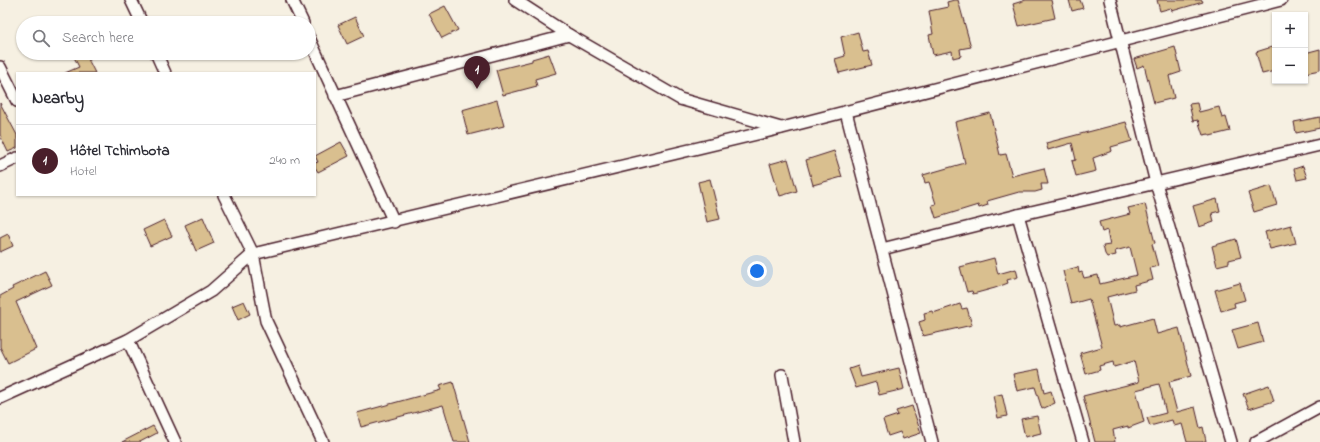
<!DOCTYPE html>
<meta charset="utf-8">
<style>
:root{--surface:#fff;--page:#f7f7f7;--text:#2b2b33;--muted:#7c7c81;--line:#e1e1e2;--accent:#4a1f2b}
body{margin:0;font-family:"Indie Flower",sans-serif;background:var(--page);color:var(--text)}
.controls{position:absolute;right:12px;top:12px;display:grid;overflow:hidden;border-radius:0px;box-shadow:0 1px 3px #0004}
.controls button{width:36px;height:36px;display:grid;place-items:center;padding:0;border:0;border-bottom:1px solid var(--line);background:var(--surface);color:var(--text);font:20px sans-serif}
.you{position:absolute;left:757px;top:271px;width:14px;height:14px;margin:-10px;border:3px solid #fff;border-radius:50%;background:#1a73e8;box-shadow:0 0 0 6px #1a73e833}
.badge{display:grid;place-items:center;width:26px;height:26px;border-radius:50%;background:var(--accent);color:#fff;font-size:13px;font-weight:700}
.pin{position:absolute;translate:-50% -33px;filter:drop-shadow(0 1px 2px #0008)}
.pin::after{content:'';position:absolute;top:21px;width:14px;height:12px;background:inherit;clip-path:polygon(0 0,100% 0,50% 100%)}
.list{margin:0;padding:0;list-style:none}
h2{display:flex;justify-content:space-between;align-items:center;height:52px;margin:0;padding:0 16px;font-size:17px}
h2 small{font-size:13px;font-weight:400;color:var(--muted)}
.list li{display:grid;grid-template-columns:26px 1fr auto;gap:12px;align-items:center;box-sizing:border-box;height:72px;padding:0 16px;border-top:1px solid var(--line)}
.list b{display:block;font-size:15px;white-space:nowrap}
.list p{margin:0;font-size:13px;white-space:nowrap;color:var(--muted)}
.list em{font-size:13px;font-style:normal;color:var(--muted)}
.icon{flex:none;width:22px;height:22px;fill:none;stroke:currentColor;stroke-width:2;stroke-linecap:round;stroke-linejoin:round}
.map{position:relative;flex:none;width:1320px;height:442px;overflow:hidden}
.search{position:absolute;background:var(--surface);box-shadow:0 1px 3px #0004;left:16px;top:16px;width:300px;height:44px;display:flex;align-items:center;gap:10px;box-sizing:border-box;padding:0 14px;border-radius:22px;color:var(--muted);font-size:15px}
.panel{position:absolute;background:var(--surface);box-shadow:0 1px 3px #0004;left:16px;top:72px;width:300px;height:124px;border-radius:0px}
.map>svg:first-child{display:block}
</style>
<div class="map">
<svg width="1320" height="442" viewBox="0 0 1320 442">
<rect width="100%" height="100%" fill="#f6f0e2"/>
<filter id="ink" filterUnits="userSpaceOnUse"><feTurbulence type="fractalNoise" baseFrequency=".025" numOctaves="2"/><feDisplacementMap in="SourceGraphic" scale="8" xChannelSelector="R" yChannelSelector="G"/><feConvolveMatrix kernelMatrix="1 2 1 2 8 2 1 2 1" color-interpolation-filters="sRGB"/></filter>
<g filter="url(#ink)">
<g fill="#d9bf8f" stroke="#4a1f2b">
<polygon points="954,0 958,0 971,47 960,49 961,56 953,58 952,51 933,55 929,35 933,34 929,11 948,7 947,2"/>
<polygon points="1026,0 1051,0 1055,18 1019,26 1013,4"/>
<polygon points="1069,0 1080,0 1083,8 1072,11"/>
<polygon points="1157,0 1202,0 1203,2 1172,11 1171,8 1160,11"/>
<polygon points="445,6 458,30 442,38 429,14"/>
<polygon points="355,17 364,36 347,44 338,25"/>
<polygon points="858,32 863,52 868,51 872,65 839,73 835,59 845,56 841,37"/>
<polygon points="1275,46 1275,71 1262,74 1256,52"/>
<polygon points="1175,47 1181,72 1169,76 1174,98 1154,103 1144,65 1137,68 1134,59"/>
<polygon points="1320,49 1320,70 1305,73 1305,53"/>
<polygon points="72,53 85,53 95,73 65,73 79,67"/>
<polygon points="549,54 556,73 535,79 537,86 503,95 496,70 532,61 532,59"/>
<polygon points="497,100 504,126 468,135 462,110"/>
<polygon points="0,103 17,135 17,148 8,152 0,135"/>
<polygon points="1197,103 1199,112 1219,107 1222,118 1226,117 1230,131 1210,136 1209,134 1203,135 1198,120 1193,121 1189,104"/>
<polygon points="990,113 1000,155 1006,154 1012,176 1044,168 1048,184 1041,184 1042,190 1035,192 1019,192 987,201 988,205 979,208 978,205 936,218 932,205 936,204 929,182 925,183 923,175 965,163 955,122"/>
<polygon points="1320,117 1320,128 1296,133 1294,122"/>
<polygon points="1126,122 1132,141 1111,147 1112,151 1093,158 1096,171 1076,176 1072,161 1076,160 1072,143 1048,150 1046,143"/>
<polygon points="341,142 349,156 318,172 315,167 315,163 318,162 315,156"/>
<polygon points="834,151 842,177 813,185 806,160"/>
<polygon points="788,159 797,191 780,196 770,164"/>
<polygon points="1303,166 1307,178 1297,180 1294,169"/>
<polygon points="710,179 720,219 707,222 698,182"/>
<polygon points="1271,186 1277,205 1254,212 1248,193"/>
<polygon points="1217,199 1220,211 1212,213 1214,222 1199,227 1193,206"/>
<polygon points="1145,204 1155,243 1152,244 1158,266 1150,268 1153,280 1134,285 1135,290 1107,297 1114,326 1120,325 1120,327 1153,318 1157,334 1179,328 1191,376 1169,382 1177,412 1195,407 1200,428 1203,427 1206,441 1201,442 1187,442 1182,424 1174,426 1172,420 1150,426 1147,418 1166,413 1159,384 1136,390 1144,422 1128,428 1128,426 1113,430 1115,442 1095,442 1083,396 1139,382 1134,361 1114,367 1113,362 1099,366 1100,370 1086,374 1080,353 1102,347 1089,299 1071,304 1063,271 1078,267 1079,273 1082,272 1084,278 1098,275 1100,284 1137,275 1130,247 1115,251 1116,255 1107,257 1105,254 1103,246 1110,245 1107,230 1102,232 1099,222 1130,214 1128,208"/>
<polygon points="203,217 214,243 196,251 185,225"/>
<polygon points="164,220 172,236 150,246 143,230"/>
<polygon points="1291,225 1296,243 1270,249 1265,232"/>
<polygon points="8,234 13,246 0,252 0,238"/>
<polygon points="1236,239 1241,257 1229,260 1229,263 1217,266 1212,246"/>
<polygon points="994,258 998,274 1016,269 1018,277 1007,280 1008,283 995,288 973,294 972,291 967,292 960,267"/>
<polygon points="45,271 52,285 16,302 36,349 8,363 0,347 0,296 13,289 12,287"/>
<polygon points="1240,283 1245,300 1234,303 1235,307 1221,311 1215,290"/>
<polygon points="244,301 250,314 238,320 232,306"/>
<polygon points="960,304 962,309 967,308 972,325 923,336 919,322 925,320 924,313 932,311 933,313"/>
<polygon points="1258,323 1263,342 1238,349 1232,330"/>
<polygon points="858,366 861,377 899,368 904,389 879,395 876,382 856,388 849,369"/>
<polygon points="1039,369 1044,393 1051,391 1055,403 1042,409 1035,387 1017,391 1013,374"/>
<polygon points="453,382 470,442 454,442 443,405 361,427 357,413 441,390 439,386"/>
<polygon points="1269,385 1274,401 1249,409 1243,394"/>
<polygon points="1002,394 1007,416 998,418 993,396"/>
<polygon points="912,406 921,433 903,439 900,432 888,436 883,420 898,415 896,411"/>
<polygon points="1037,416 1041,433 1025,437 1021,419"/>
<polygon points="153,426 157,433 140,442 122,442"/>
</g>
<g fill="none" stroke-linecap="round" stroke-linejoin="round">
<defs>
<g id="street">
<polyline points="131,0 142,23"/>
<polyline points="292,0 303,23"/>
<polyline points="515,0 569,35 680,99 781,128"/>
<polyline points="1110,0 1156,183 1231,442"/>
<polyline points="309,38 394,222"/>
<polyline points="156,53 165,73"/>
<polyline points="0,67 17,101"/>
<polyline points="335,96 569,35"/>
<polyline points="846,112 932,442"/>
<polyline points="0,166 17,158"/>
<polyline points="224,195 253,254 266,321 323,442"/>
<polyline points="1018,215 1083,442"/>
<polyline points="882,249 1018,215 1320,145"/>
<polyline points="128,340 175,442"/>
<polyline points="782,375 794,442"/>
<polyline points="0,398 128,340 211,291 253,254 782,128 1281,0"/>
<polyline points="1256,442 1320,407"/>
</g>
</defs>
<use href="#street" stroke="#4a1f2b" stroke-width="14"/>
<use href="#street" stroke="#fdfcf7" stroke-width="11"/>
</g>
</g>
</svg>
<div class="controls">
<button>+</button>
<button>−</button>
</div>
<div class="you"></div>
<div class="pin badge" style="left:477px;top:89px">1</div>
<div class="search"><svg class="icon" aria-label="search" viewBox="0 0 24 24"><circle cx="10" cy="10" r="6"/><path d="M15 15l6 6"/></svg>Search here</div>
<section class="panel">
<h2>Nearby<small></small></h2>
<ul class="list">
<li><span class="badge">1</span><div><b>Hôtel Tchimbota</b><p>Hotel</p></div><em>240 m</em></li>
</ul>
</section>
</div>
